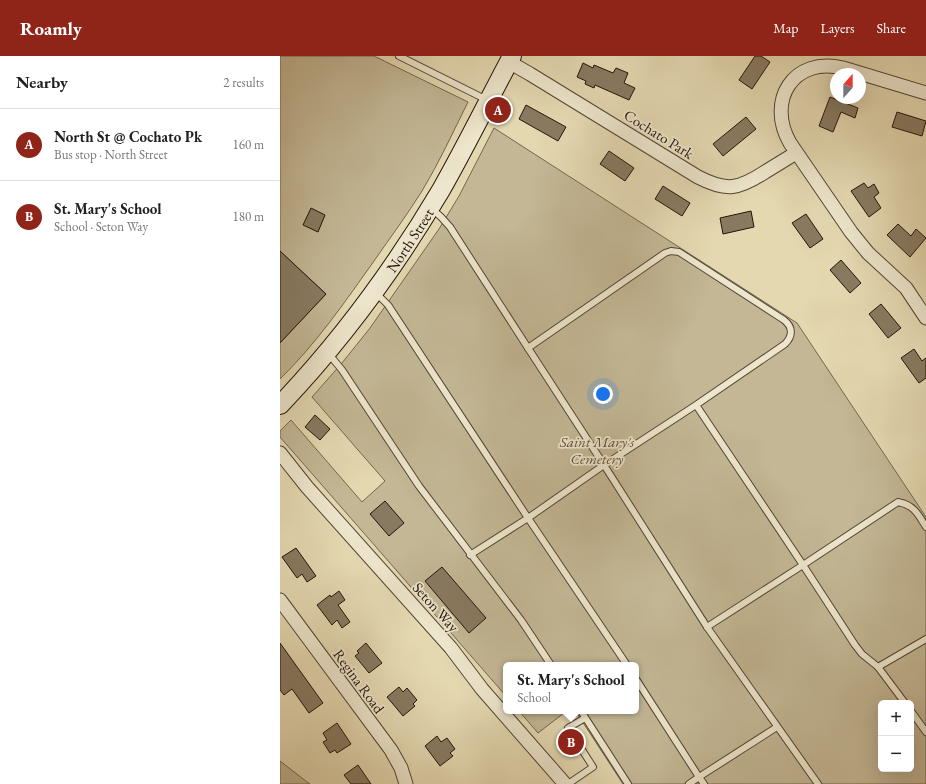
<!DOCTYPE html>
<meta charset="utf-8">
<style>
:root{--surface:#fff;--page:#f2f2f2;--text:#202124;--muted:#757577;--line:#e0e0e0;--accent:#8f2418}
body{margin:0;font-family:"EB Garamond",serif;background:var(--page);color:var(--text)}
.controls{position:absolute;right:12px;bottom:12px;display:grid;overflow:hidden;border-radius:6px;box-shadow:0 4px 16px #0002}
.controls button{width:36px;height:36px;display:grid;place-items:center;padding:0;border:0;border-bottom:1px solid var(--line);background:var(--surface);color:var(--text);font:20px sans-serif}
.compass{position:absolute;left:550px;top:12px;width:36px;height:36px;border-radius:50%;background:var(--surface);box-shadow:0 4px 16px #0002;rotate:21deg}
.you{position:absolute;left:323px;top:338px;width:14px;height:14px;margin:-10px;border:3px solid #fff;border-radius:50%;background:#1a73e8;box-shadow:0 0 0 6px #1a73e833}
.badge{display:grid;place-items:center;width:26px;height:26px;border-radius:50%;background:var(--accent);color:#fff;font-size:13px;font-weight:700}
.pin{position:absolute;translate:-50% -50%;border:2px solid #fff;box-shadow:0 1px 4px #0006}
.popup{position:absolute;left:223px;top:606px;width:136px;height:52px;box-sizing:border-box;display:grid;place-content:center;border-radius:6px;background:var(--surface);filter:drop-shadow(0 1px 3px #0005);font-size:13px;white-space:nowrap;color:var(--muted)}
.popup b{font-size:15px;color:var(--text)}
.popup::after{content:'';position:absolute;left:50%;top:100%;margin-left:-8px;border:8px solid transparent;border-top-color:var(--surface)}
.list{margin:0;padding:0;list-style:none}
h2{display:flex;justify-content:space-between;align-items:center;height:52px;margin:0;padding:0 16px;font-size:17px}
h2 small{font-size:13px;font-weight:400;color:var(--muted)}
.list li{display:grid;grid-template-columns:26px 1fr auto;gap:12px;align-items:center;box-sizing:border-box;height:72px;padding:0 16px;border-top:1px solid var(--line)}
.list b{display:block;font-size:15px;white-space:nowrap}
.list p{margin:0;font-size:13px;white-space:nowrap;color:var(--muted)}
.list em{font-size:13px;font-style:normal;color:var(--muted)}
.map{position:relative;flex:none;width:646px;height:728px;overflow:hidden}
header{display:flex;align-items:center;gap:24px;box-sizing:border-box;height:56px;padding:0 20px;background:var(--accent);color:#fff}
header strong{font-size:19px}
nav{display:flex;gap:22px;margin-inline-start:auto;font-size:14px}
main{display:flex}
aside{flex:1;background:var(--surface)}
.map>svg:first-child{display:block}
</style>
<header>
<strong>Roamly</strong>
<nav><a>Map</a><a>Layers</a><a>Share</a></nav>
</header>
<main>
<aside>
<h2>Nearby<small>2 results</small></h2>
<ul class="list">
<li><span class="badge">A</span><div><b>North St @ Cochato Pk</b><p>Bus stop · North Street</p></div><em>160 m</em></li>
<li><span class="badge">B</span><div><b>St. Mary's School</b><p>School · Seton Way</p></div><em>180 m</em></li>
</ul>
</aside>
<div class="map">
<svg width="646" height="728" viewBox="0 0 646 728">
<rect width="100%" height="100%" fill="#e4d8b1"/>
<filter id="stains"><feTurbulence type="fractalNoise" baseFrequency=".005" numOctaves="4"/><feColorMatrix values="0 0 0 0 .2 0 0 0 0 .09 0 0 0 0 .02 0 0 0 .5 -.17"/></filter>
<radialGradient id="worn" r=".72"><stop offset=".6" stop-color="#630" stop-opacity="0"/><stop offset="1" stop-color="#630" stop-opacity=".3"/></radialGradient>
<g fill="#c3b795" stroke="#746650" fill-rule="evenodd">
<path d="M0,0H94L188,46C173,76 159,107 142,135C127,159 110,182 94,205C65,246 36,288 0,323V287L46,238L0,195Z"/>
<path d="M214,72L517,267L646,461V728H343L298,659L296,661L284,657L258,677L239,655H356V609H226V640L0,381V375L11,364L82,446L105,425L32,341L62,307L90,272L159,173L179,140ZM601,647H631V713H601Z"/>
<polygon points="0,705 27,726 30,728 0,728"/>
</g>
<g fill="#887a61" stroke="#24140a">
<polygon points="475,0 481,0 490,6 472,33 459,24"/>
<polygon points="303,7 313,12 314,9 333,17 336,12 348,17 344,27 355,32 349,44 315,29 314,32 305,28 306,25 297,21"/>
<polygon points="550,41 578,52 575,62 561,56 553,76 539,70"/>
<polygon points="246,49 286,71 278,85 239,63"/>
<polygon points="617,56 646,65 642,80 612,71"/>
<polygon points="466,61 476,73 443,100 433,88"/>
<polygon points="329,95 354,112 345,125 320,108"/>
<polygon points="584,127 588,132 594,128 599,137 594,141 601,152 589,161 571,135"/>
<polygon points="383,130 410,147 402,160 375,143"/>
<polygon points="31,152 45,159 38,176 23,169"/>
<polygon points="471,155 474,171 443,178 440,162"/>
<polygon points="526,158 543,183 530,192 512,167"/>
<polygon points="618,168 631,180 636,173 646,182 630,201 607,179"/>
<polygon points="0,195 46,238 0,287"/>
<polygon points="561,204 581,227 570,237 550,214"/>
<polygon points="601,248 621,272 608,282 589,258"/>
<polygon points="634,293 642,305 646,302 646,322 639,327 621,302"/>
<polygon points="35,359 50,373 40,384 25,371"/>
<polygon points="105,445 124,467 109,480 90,458"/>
<polygon points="16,492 36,520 27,526 22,518 17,522 2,501"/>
<polygon points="162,511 206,562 189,577 145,525"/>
<polygon points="59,535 65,544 58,549 70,566 62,572 57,564 52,569 37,549 50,539 51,541"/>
<polygon points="0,587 43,647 29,657 12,633 4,639 0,634"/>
<polygon points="86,587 102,607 89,617 75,600 79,597 77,595"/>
<polygon points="119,631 123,636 127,632 137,644 133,648 135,650 123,660 107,641"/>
<polygon points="57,667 71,688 57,697 55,694 50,697 43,686 47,684 43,677"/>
<polygon points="157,680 161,686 167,682 175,693 170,697 173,700 160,710 145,690"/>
<polygon points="78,709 91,728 71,728 64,719"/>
</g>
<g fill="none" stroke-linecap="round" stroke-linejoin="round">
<defs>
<g id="service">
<polyline points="119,0 207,44"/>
<polyline points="151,152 161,161 170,171 248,292"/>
<polyline points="95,236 108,249 248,462 324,409 427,571 538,728"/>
<polyline points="48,297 62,314 139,430 241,564 271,609"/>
<path d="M416,349L505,288C513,280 513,271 504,264L399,196L391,195L385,197L248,292L324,409L416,349L523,509L427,571"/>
<path d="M646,471C638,458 634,449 618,446L523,509L575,589L582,598L598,611L646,583"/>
<polyline points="190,499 248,462 347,609"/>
<polyline points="598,611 625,647"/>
<polyline points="356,623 419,721 409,728"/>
<polyline points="301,655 348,728"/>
<polyline points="631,655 646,676"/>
<polyline points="288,728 313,711 288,672 305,662"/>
<polyline points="424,728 419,721 497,671"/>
</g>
<g id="minor">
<path d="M229,6L250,18L418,121C447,136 459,133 485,116C495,110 506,103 516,97"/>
<path d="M646,37L563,12C513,0 486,45 510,87L571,176L588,197L626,232L646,262"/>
<polyline points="0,397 27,431 171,592 202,633 285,728"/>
<polyline points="0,544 111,694 121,712 126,728"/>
</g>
<g id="secondary">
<path id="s1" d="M0,349C61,285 116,210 161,134C186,90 208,45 232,0"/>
</g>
</defs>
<use href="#service" stroke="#544534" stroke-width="8"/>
<use href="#minor" stroke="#544534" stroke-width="15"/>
<use href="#secondary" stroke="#24140a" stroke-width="20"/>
<use href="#service" stroke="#ede6cc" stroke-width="6"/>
<use href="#minor" stroke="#ede6cc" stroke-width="13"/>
<use href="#secondary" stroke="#ede6cc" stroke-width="18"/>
</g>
<g text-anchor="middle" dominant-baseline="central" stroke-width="3.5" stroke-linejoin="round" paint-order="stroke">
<g font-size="15" fill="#24140a" stroke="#ede6cc">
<text transform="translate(379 78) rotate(32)">Cochato Park</text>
<text stroke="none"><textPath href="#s1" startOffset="210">North Street</textPath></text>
<text transform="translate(156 551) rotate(48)">Seton Way</text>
<text transform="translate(79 625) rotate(54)">Regina Road</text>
</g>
<g font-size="15" font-style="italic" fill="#5c4d3b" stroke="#ede6cc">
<text x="317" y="385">Saint Mary's<tspan x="317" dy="17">Cemetery</tspan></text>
</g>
</g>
<rect width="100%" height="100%" filter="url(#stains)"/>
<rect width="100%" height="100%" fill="url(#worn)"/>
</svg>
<div class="controls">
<button>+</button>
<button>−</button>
</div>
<svg class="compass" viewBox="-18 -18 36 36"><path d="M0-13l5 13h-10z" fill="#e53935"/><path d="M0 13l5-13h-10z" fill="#757577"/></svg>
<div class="you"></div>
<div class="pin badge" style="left:218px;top:54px">A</div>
<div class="pin badge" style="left:291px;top:686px">B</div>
<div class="popup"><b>St. Mary's School</b>School</div>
</div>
</main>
